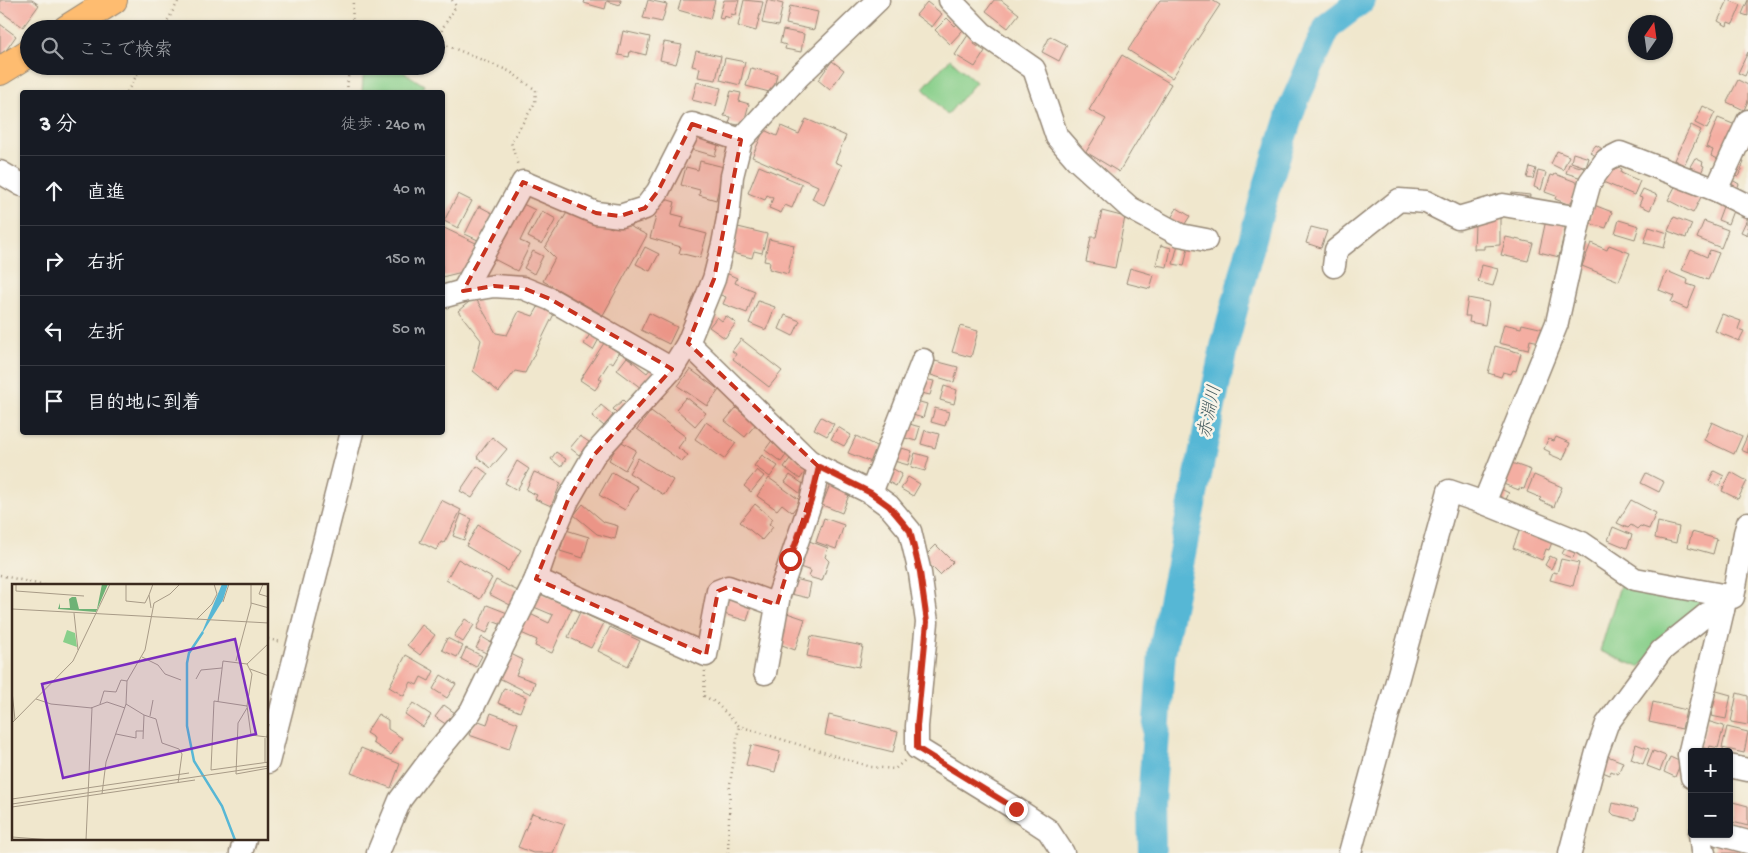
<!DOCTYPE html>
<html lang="ja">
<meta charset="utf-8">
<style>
:root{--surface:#171b24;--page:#242831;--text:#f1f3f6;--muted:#9ea1a6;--line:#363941}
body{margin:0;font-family:"Gochi Hand","Klee One",sans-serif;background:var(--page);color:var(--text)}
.controls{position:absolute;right:15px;bottom:15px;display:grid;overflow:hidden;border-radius:5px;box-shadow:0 1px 4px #0004}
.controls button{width:45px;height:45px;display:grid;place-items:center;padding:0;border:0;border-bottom:1px solid var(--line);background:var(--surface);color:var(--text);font:25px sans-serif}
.compass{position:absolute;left:1628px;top:15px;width:45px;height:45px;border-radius:50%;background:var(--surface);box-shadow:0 1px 4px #0004;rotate:13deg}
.stop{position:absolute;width:15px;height:15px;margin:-11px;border:4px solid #c8321e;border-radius:50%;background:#fff}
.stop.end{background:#c8321e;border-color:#fff;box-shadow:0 1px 5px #0008}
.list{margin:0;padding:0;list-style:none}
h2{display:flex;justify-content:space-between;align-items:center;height:65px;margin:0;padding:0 20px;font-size:21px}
h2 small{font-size:16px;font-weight:400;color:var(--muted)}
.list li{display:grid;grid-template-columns:32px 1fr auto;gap:15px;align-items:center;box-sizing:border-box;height:70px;padding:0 20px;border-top:1px solid var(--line)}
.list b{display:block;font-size:19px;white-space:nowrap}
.list em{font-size:16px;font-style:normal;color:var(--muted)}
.icon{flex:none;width:28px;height:28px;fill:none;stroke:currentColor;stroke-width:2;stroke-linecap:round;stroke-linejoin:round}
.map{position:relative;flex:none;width:1748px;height:853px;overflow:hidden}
.search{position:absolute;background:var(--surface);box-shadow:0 1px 4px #0004;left:20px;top:20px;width:425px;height:55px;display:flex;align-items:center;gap:12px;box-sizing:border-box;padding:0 18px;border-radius:28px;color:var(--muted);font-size:19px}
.panel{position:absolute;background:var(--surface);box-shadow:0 1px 4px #0004;left:20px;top:90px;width:425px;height:345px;border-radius:5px}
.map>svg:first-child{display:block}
</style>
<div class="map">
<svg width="1748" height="853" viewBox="0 0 1748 853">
<rect width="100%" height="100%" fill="#f7f3e8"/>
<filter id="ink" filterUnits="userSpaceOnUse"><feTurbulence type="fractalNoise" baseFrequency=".02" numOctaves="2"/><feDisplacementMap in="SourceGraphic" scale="10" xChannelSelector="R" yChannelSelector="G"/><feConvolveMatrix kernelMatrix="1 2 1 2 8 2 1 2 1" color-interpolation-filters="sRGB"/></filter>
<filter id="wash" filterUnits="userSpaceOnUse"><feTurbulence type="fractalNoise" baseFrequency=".0096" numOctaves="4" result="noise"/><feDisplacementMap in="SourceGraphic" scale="20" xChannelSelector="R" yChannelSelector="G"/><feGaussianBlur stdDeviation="1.12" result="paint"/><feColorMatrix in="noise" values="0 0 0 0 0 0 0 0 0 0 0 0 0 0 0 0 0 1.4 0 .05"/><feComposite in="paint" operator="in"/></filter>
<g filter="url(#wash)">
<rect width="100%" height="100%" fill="#f0e7cd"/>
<g fill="#88cf8a" stroke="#627c54">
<polygon points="950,59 976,82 947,115 923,88"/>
<polygon points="364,66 394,66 424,85 421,92 362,92"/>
<polygon points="1622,579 1726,596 1639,667 1600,651"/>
</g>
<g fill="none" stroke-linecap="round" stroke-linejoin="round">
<polyline stroke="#57b7d5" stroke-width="28" points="1152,853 1151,803 1162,652 1224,347 1266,189 1293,105 1328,26 1362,0"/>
</g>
<g id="blocks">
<g fill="#f4aea2">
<polygon points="0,0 32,0 39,5 23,27 0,11"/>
<polygon points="585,0 621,0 620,5 607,1 605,9 584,3"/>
<polygon points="648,0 667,4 662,22 643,18"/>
<polygon points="681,0 715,0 710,19 678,10"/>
<polygon points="724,0 739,0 735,15 731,14 730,18 724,16 723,19 719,18"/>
<polygon points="744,0 763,2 756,31 738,26"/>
<polygon points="767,0 783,4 778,26 762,23"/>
<polygon points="994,0 1001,0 1019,14 1008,28 986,11"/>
<polygon points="1160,0 1212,0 1220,5 1172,78 1128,50"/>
<polygon points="1728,0 1741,5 1733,24 1728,22 1727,26 1718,21"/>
<polygon points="1748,0 1748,16 1742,14"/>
<polygon points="927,2 942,14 932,27 916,15"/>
<polygon points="790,6 818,12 814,30 786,24"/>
<polygon points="947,18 955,26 957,24 963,30 950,44 935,30"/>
<polygon points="0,24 16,36 0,59"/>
<polygon points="783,30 804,34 801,52 785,49 786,45 780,43"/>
<polygon points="623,31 650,37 646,55 630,51 629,57 618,55"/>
<polygon points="968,35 977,40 974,44 985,51 975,67 955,55"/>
<polygon points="1050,36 1067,45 1059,61 1042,52"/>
<polygon points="664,42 682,45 676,64 660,60"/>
<polygon points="696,51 721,56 716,80 698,77 700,68 692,66"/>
<polygon points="1748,52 1748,69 1745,76 1738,73"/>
<polygon points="1122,55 1171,84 1119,172 1086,152 1106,119 1089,110"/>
<polygon points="725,58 745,62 740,85 720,80"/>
<polygon points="832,61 844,70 830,90 818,80"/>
<polygon points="751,68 777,74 773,93 746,86"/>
<polygon points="1738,80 1748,85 1748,101 1744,110 1727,102"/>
<polygon points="697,82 721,88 716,106 692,100"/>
<polygon points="731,91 741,93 739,101 749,104 743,126 729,123 731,117 724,116"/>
<polygon points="1703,106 1715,112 1707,129 1695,123"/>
<polygon points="1718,118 1738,126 1723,161 1711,156 1713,150 1706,147"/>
<polygon points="806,119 846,136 835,162 842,165 824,205 812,199 818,186 752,157 764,130 777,136 781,126 799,134"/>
<polygon points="1691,125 1701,130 1684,165 1674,160"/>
<polygon points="692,130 720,138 715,156 687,148"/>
<polygon points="1596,145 1604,150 1598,158 1590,152"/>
<polygon points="1557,151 1569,156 1563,170 1551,164"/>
<polygon points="1573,153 1589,158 1586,167 1571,162"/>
<polygon points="1695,158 1703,162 1702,165 1704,166 1700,176 1688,170"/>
<polygon points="1736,158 1744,162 1738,177 1730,174"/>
<polygon points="700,161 724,167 716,200 699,195 700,190 681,185 686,167 698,170"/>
<polygon points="1569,164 1585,168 1582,178 1566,173"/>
<polygon points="1610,164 1622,169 1621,173 1640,181 1634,195 1603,182"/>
<polygon points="759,166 802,184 792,208 785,205 781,213 769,208 773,198 767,195 765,200 748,193"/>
<polygon points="1530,167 1536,169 1533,179 1527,178"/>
<polygon points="1538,171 1546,173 1541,190 1534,187"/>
<polygon points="1555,174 1579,183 1570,205 1555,199 1556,196 1545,192 1551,175 1554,176"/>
<polygon points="1729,178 1739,184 1736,192 1725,188"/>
<polygon points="1678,181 1703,193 1693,213 1668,200"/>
<polygon points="1643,189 1657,195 1650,210 1639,205 1642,198 1639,197"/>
<polygon points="1512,193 1530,195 1529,202 1511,200"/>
<polygon points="458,194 472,201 458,228 444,221"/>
<polygon points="655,196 675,202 672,214 684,217 681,227 707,234 700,258 679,253 681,247 650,238 656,217 650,215"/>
<polygon points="519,202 535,210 520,241 530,245 517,271 492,258"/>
<polygon points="1724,204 1734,208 1728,224 1718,220"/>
<polygon points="1594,205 1612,212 1606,228 1588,223"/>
<polygon points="479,206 494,214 480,241 465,234"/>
<polygon points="1177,208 1190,216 1183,227 1170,220"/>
<polygon points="542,211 556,219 542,244 528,237"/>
<polygon points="568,211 612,228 619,221 647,235 603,315 543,281 555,258 545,248"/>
<polygon points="1102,211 1125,217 1115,268 1086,262 1091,237 1096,237"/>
<polygon points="1500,214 1500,245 1484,246 1484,249 1474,249 1475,224"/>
<polygon points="1674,217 1692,224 1686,238 1668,231"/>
<polygon points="1748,217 1748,235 1741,232"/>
<polygon points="1546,220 1566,224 1559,257 1539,252"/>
<polygon points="1619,220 1639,226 1635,239 1615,233"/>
<polygon points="1704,221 1728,230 1721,248 1697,238"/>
<polygon points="442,227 478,244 466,271 442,277"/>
<polygon points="738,227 767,234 762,253 754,251 752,258 732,253"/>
<polygon points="1311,227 1327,231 1321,248 1306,243"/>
<polygon points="1649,227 1668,233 1664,248 1644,243"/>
<polygon points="1506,237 1533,243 1528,261 1501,255"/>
<polygon points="769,239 794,245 788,274 769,269 770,262 764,261"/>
<polygon points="1591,243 1607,250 1609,245 1630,253 1619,281 1582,266"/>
<polygon points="1178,244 1188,247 1184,266 1173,264"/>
<polygon points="1161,245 1171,248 1167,267 1156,265"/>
<polygon points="645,247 659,254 650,271 636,264"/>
<polygon points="1691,250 1707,257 1710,250 1719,253 1708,280 1682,270"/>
<polygon points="533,251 543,256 534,274 524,268"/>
<polygon points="1482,265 1498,269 1493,286 1478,282"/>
<polygon points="1130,268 1154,275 1150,289 1126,283"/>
<polygon points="1667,271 1688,280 1687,284 1696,287 1687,309 1671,302 1674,296 1659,290"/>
<polygon points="726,273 737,278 735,283 755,291 747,313 723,304 726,297 718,294"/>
<polygon points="475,297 496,333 507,335 519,311 533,316 540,304 555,312 525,373 515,371 499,392 473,371 481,340 458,311"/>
<polygon points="1468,298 1489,302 1485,325 1469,322 1470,316 1465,316"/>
<polygon points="758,301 775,307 766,330 749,323"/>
<polygon points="649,313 677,327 669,344 641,330"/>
<polygon points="1722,314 1741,321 1738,329 1744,331 1739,341 1715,331"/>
<polygon points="785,315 800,321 793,336 779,329"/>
<polygon points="726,316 736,323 725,338 709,327 717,317 722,321"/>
<polygon points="1504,324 1521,328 1522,324 1544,329 1540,342 1530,340 1528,350 1499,343"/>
<polygon points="960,326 978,331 971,357 952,352"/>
<polygon points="590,334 599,339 593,350 584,344"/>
<polygon points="741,339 782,371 769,387 733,359 736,354 732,351"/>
<polygon points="604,343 619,353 613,363 610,361 599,378 602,380 595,390 580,380"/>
<polygon points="1495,346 1521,353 1516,371 1513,370 1511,374 1503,372 1501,377 1488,373"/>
<polygon points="627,357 647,373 651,368 658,373 645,391 617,370"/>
<polygon points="935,361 958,367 954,382 931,375"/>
<polygon points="690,369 719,390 707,406 678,386"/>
<polygon points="924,379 934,381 930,395 921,393"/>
<polygon points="944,386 957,390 954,404 940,400"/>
<polygon points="686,397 706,413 695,426 676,409"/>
<polygon points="623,400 632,409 622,418 613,409"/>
<polygon points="913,400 927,404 923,418 909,414"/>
<polygon points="601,405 613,415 604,426 592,416"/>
<polygon points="736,408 756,424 745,437 725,421"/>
<polygon points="935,408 949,412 945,426 931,422"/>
<polygon points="651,411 686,437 678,448 688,455 682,462 637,429"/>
<polygon points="821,417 834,424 827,436 814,429"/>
<polygon points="706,422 736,443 724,459 695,439"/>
<polygon points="1712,422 1742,436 1734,454 1704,440"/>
<polygon points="906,423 920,427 916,441 902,437"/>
<polygon points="838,427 851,435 844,446 831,439"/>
<polygon points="925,430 939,434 935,448 921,444"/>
<polygon points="1748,434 1748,453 1741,450"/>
<polygon points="580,436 589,442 579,455 570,448"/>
<polygon points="856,436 880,448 874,463 848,453"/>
<polygon points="492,437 507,449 491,468 477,457"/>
<polygon points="1556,437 1570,443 1563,460 1549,454 1550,452 1544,449 1548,439 1554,441"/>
<polygon points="773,439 789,451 781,462 765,450"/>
<polygon points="620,441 636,450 625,470 609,460"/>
<polygon points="898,447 912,451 908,465 894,461"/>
<polygon points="556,452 566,459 561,467 551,459"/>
<polygon points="915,453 929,457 925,471 911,467"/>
<polygon points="762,455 778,466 770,477 754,466"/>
<polygon points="792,456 808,468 800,479 784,467"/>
<polygon points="638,458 673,480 664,495 629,473"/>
<polygon points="517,461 529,469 517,490 505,483"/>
<polygon points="1506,461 1531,470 1524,489 1519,488 1519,490 1498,482"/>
<polygon points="477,466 488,474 472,498 460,491"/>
<polygon points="890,467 902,474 896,486 883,479"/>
<polygon points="757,470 764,476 751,492 744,486"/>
<polygon points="1714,471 1724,476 1719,486 1709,481"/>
<polygon points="534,472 561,483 551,506 535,499 537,495 526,490"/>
<polygon points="612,472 638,487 625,510 599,495"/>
<polygon points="1731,472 1747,481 1738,499 1722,491"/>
<polygon points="1646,473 1664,482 1659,492 1641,483"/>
<polygon points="790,475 806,486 801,494 785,482"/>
<polygon points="1534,475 1562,487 1554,507 1539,500 1541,498 1527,492"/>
<polygon points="908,477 920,484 913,496 901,489"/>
<polygon points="769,478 801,501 792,512 782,504 777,510 757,496"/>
<polygon points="831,482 851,490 842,513 822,505"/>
<polygon points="1499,488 1509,493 1504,504 1494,499"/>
<polygon points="441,500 461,510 444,543 441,542 436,550 420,542"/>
<polygon points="1631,500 1656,513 1649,529 1640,526 1637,529 1631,525 1628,528 1617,523"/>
<polygon points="583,504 604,522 618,526 615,539 597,534 574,515"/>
<polygon points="755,504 773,519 769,524 773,527 762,540 740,522"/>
<polygon points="461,514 472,519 464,540 453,536"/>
<polygon points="824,518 844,525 836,549 816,542"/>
<polygon points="1658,522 1679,527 1676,543 1655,538"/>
<polygon points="478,525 521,550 508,571 466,546"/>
<polygon points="1613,527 1632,535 1627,548 1608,540"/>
<polygon points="1520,529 1552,542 1549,550 1546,549 1542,560 1513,548"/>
<polygon points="566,530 589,537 583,558 560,551"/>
<polygon points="1692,532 1717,539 1713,554 1688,547"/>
<polygon points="801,538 828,548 825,557 829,561 822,581 809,577 811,571 791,564"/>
<polygon points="1567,544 1577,548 1573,558 1562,554"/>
<polygon points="936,545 953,562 940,575 923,558"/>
<polygon points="1550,556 1556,559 1551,569 1545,565"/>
<polygon points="458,559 492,578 480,599 446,580"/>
<polygon points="1561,559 1579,563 1573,586 1550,580 1553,572 1557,573"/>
<polygon points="791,578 811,583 808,598 787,593"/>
<polygon points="496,580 520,592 512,606 489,594"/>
<polygon points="540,593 572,608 552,653 535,646 537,640 519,632 528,613 549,623 553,615 534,607"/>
<polygon points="728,597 752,603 747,621 724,614"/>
<polygon points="487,605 510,614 505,626 492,621 487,633 477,629"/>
<polygon points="580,612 604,623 591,648 568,637"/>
<polygon points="787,613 805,619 795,650 777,643"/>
<polygon points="465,619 474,625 463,642 454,636"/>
<polygon points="422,625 435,635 420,655 407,645"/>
<polygon points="610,627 640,641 628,666 598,651"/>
<polygon points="811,636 863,646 859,667 807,656"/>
<polygon points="482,637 492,643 486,653 476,648"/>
<polygon points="447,638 463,646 457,657 442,650"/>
<polygon points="466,648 482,656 476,667 461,659"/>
<polygon points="509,653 523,660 516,675 535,682 531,694 497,677"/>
<polygon points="406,655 434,671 429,681 421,677 417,685 411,682 404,696 389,687"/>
<polygon points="441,675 456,684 447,698 433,689"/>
<polygon points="504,688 526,697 520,712 498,703"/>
<polygon points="1713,690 1731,695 1726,719 1711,716 1715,701 1710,700"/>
<polygon points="1737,693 1748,696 1748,725 1731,722"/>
<polygon points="1653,702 1686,710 1682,729 1649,722"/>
<polygon points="413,703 431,715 423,727 405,714"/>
<polygon points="444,705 455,713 447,725 435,717"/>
<polygon points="491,713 518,723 509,749 469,735 476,720 487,724"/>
<polygon points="378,714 388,720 388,729 402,738 391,755 373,743 374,738 366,733"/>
<polygon points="829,715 898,732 893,752 825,735"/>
<polygon points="1707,721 1724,726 1718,748 1710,746 1709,749 1700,747"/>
<polygon points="1727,727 1748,732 1744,753 1722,748"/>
<polygon points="1636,744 1649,749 1643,764 1631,759"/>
<polygon points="751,745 780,752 775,772 746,765"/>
<polygon points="361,748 400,764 391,788 351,773"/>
<polygon points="1653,751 1666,756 1660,771 1647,766"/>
<polygon points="1602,754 1623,762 1618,774 1611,771 1610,775 1600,771"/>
<polygon points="1670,757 1681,762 1675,777 1664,772"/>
<polygon points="1729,801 1748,806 1748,826 1729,821"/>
<polygon points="1613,803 1638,809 1635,820 1614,815 1611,812"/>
<polygon points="532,813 565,824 553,853 533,853 518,847"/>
<polygon points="1716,841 1740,848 1739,853 1714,853"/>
</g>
</g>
</g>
<g filter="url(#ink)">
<use href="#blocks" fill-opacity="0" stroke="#968876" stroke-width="1"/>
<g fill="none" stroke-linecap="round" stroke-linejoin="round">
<defs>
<g id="minor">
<polyline points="950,0 982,33 1034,69 1057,137 1077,160 1130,208 1180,235 1206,240"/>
<polyline points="0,172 22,185"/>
<polyline points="1716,190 1748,121"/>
<polyline points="1334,266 1336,250 1399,200 1426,202 1458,218 1503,205 1580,218"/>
<polyline points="463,291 523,182 596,213 620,216 645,208 658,191 692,124 741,140"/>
<polyline points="442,297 463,291 494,286 523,288 550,299 672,369"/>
<polyline points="688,343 808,460 819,467 811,501 779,595 765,673"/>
<polyline points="819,467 871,493 889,506 910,531 920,573 927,622 917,726 917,748 1016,809 1048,830 1063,853"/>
<polyline points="871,493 923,360"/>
<polyline points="1484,503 1557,323 1580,218 1590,182 1606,160 1620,153 1716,190 1748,206"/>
<polyline points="536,579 706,655 718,591 728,587 777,605"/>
<polyline points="268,762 352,432"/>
<polyline points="1729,766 1748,770"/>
<polyline points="1692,777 1689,755 1726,597"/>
<polyline points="1700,834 1702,851 1704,853"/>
<polyline points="1718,834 1748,842"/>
<polyline points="241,853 245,839"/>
<polyline points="378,853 400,800 427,764 471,711 536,579 546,550 568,500 594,455 672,369 688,343 714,279 723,244 728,218 732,176 741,140 798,77 878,0"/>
<polyline points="1350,853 1449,491 1484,503 1582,543 1635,579 1733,597 1745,533 1748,523"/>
<polyline points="1570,853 1597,752 1607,724 1661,651 1707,614 1723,610"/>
</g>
<g id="major">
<polyline points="67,29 113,0"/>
<polyline points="0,71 29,53"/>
</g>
</defs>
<use href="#minor" stroke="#968876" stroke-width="25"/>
<use href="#major" stroke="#968876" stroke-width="30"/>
<g stroke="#968876" stroke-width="2.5" stroke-dasharray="1 4" stroke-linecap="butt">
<polyline points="452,0 456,6 442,29 441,43 509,71 536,90 535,103 511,142 518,166"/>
<polyline points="163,29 179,0"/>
<polyline points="352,29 353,0"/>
<polyline points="127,92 142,66"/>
<polyline points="347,92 349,66"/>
<polyline points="0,575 45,586"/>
<polyline points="268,639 281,642"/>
<polyline points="705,671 704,696 715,702 739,726 871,767 895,769 905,760"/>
<polyline points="728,853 730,784 739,726"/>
</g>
<use href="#minor" stroke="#fff" stroke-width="22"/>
<use href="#major" stroke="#febc70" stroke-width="28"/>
</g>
</g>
<g fill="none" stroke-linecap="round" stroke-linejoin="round" filter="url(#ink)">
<polyline stroke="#c8321e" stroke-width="6" points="790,559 811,501 819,467 871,493 889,506 910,531 920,572 927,622 917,726 917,748 1016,809"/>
</g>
<path fill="#c8321e" fill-opacity="0.2" stroke="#c8321e" stroke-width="4" stroke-dasharray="10 6" stroke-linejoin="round" d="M692,124L741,140L714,279L688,343L819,467L777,605L728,587L718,591L706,655L536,579L568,500L594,455L672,369L550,299L523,288L494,286L463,291L523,182L596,213L620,216L645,208L658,191Z"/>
<g text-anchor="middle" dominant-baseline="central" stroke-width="5" stroke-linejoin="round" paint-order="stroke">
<g font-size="18" font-style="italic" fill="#455b5e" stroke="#f7f3e8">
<text transform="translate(1211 412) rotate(-78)">赤淵川</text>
</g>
</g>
<g transform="translate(12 584)">
<rect width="256" height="256" fill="#f0e7cd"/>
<path d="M55,46L63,49L65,63L51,58Z" fill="#88cf8a"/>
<path d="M90,0H96L84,28L46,25L48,19V24H58L57,15L60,13H64L67,25H85Z" fill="#6eb276"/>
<path d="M210,0H216L211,16L188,53Z" fill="#57b7d5"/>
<path fill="none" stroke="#57b7d5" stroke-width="2.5" d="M191,48L177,69L175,79V142L182,177L210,222L223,256"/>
<path fill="none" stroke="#a89b87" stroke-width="1" d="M4,0V7L72,12M114,0V17L133,19L137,11M251,0L247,10L257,13M211,18L217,0M239,19L257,24M139,24L137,11L141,0M0,25L257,39M0,25V42M62,29L66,66M185,35L200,20L205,10L202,0M130,73L146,81L153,90L169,96M224,77L239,21V0M235,80L257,59M238,85L257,92M184,95L189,86L210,84M0,107L3,136M24,115L39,120L80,124L74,256M206,118L211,77L235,80L240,90L235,122L239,151L255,153L257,140M88,120L92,107L104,108L109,96L115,97M114,120L132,131L131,155M235,122L202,117L199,186L257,178M79,124L95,118L113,124M235,124L226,139L224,190L257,184M132,131L144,135L150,159L167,165L170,170L166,199M138,132L141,116M0,139L61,77L98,0M104,150L124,154V147H131M253,178V154M90,210L94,178L114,120L115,97L133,66L142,19L158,10L168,0M0,215L177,189M0,220L257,182M0,223L183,196M0,253L40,256"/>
<path fill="#7b2cbf" fill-opacity="0.15" stroke="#7b2cbf" stroke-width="2.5" d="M223,55L244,150L51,194L30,100Z"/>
<rect width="256" height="256" fill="none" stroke="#3b2a1e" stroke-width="2.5"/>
</g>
</svg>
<div class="controls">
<button>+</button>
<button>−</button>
</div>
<svg class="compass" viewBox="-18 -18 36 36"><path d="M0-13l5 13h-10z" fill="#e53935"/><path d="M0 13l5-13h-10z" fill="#9ea1a6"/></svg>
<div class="stop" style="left:790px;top:559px"></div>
<div class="stop end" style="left:1016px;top:809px"></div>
<div class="search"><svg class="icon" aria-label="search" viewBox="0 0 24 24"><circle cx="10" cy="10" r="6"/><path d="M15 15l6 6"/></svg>ここで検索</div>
<section class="panel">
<h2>3 分<small>徒歩 · 240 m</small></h2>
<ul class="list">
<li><svg class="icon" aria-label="ahead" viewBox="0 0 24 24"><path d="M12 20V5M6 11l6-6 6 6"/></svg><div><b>直進</b></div><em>40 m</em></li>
<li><svg class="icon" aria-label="right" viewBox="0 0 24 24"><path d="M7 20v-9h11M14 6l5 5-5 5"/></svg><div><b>右折</b></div><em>150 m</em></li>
<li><svg class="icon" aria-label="left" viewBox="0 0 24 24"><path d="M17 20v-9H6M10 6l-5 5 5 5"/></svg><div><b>左折</b></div><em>50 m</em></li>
<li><svg class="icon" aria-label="arrive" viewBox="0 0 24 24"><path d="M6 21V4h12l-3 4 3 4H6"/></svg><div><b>目的地に到着</b></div></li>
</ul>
</section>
</div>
